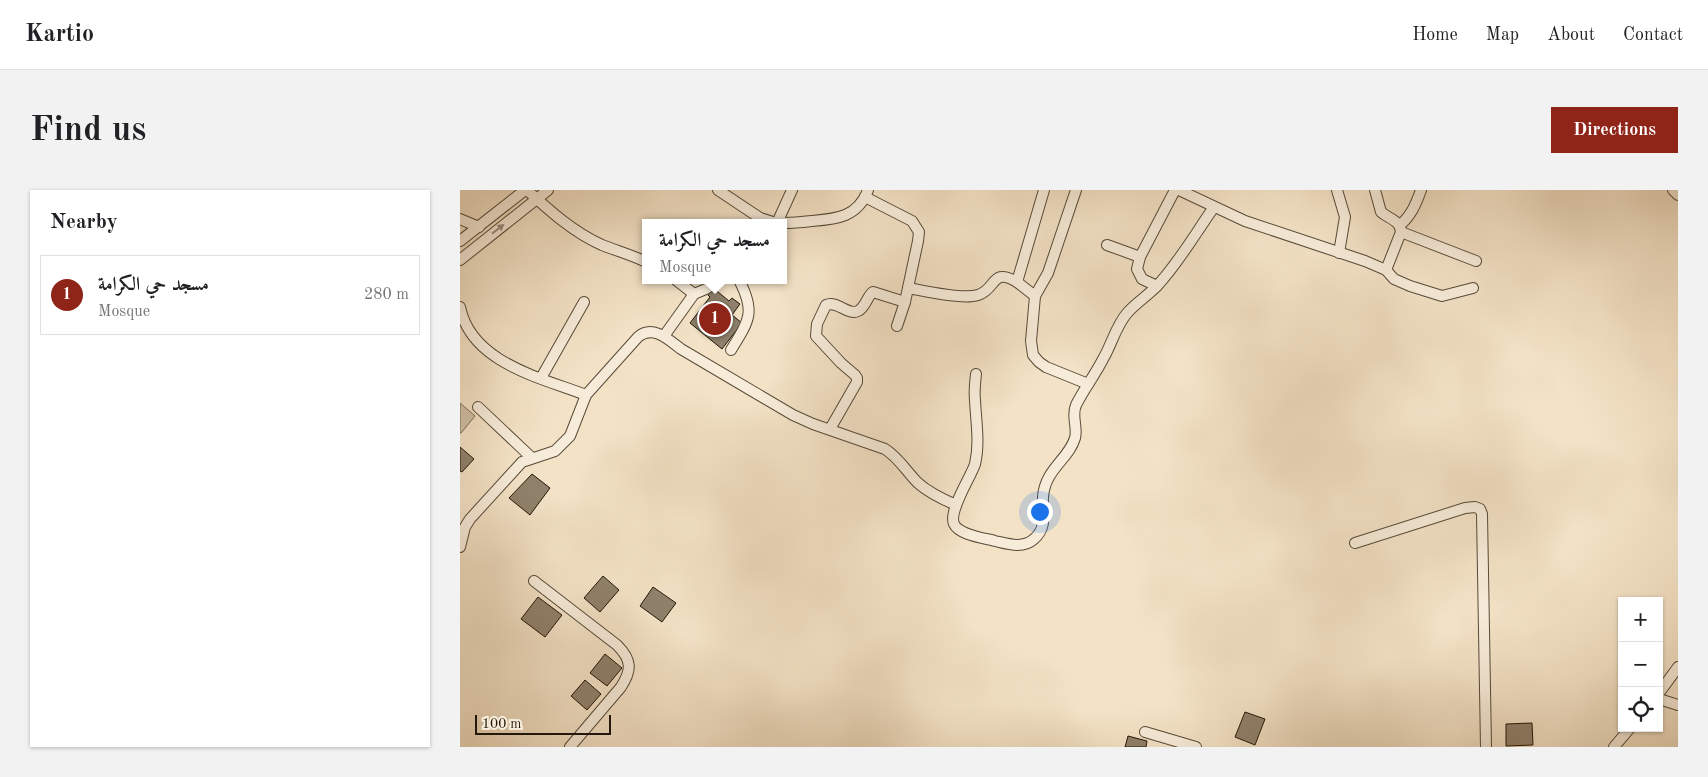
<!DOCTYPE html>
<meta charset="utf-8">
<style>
:root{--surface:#fff;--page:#f2f2f2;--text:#202124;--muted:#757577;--line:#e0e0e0;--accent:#8f2418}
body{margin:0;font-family:"Old Standard TT",Amiri,serif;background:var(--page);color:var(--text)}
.controls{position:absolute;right:15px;bottom:15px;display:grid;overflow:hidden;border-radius:0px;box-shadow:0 1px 4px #0004}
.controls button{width:45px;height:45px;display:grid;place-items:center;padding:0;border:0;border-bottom:1px solid var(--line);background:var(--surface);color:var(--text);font:25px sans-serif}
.scale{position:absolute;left:15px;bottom:12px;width:136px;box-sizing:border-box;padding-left:5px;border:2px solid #231809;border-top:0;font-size:14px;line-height:18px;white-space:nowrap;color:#231809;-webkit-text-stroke:4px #f7ecda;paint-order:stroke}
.you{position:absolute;left:579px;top:321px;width:18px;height:18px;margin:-12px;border:4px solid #fff;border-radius:50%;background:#1a73e8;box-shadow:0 0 0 8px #1a73e833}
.badge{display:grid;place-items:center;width:32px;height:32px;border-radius:50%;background:var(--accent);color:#fff;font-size:16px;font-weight:700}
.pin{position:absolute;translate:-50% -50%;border:2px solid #fff;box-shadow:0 1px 5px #0006}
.popup{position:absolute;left:182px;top:29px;width:145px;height:65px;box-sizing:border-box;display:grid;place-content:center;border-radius:0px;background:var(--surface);filter:drop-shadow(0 1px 4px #0005);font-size:16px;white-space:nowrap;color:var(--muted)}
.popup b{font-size:19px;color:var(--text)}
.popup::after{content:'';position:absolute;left:50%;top:100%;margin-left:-10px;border:10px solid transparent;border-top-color:var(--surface)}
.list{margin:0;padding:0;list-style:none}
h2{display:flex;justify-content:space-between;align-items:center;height:65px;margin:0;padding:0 20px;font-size:21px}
h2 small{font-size:16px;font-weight:400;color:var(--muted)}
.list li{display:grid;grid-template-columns:32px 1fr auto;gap:15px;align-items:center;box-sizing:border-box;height:80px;margin:0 10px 10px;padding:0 10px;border:1px solid var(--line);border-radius:0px}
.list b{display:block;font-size:19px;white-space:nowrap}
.list p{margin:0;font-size:16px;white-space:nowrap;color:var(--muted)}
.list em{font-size:16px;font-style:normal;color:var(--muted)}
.icon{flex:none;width:28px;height:28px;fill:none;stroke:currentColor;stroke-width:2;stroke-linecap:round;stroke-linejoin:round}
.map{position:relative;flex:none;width:1218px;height:557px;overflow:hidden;border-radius:0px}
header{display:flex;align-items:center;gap:30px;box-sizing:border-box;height:70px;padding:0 25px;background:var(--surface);border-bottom:1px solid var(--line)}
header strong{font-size:24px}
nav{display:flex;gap:28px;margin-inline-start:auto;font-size:18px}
.intro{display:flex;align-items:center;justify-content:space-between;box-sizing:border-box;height:120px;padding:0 30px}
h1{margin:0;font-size:35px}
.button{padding:12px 22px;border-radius:0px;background:var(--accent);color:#fff;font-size:18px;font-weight:700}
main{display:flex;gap:30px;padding:0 30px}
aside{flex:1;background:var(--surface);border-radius:0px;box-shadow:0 1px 4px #0004}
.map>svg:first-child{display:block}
</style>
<header>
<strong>Kartio</strong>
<nav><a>Home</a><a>Map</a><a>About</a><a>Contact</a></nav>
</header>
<div class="intro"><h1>Find us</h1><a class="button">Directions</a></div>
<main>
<aside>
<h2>Nearby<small></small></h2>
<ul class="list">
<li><span class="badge">1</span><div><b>مسجد حي الكرامة</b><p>Mosque</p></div><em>280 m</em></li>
</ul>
</aside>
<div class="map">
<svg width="1218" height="557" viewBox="0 0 1218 557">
<rect width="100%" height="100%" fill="#f3e2c6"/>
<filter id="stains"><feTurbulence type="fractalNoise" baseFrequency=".004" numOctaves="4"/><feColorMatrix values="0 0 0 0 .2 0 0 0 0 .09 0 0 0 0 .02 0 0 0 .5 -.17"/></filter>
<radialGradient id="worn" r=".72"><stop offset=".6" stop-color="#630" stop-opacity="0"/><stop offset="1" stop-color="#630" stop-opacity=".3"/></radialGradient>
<polygon fill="#d0c0a6" stroke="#7a6c58" points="0,213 15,226 1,243 0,243"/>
<g fill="#8f816b" stroke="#231809">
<polygon points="252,97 269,111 272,108 280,114 272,125 282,133 262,159 230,133 250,107 247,104"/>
<polygon points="0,257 14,269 2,282 0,281"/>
<polygon points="72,284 90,298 70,325 49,308"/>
<polygon points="143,386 159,400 140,422 124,408"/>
<polygon points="193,397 216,413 202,432 180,416"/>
<polygon points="78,407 102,425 85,447 61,429"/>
<polygon points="145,464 162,478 147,496 130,483"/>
<polygon points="125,490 141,504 127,520 111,506"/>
<polygon points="785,522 805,529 795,555 775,547"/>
<polygon points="1072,533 1073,555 1046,556 1046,534"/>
<polygon points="668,546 687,551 686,557 665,557"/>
</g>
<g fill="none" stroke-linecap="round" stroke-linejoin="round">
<defs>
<g id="street">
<path d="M67,0C90,21 113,42 142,55C157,61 172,65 186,72"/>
<polyline points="258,0 300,28 316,33"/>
<polyline points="616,0 588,83 575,106 571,151 573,165 579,172 586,177 628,194"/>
<polyline points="719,0 785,31 905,71 926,80 934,89 950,96 982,106 1013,98"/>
<polyline points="877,0 885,27 879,63"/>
<path d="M915,0L921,22C929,29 940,30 941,42L926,80"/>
<polyline points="1213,0 1218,5"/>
<polyline points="405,7 452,31 459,42 458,51 445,112 437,136"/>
<polyline points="0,29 19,37"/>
<polyline points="317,33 332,0"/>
<path d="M324,33C333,33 343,32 352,31C377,29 398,27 408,0"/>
<path d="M940,35C951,26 956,14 961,0"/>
<polyline points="941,42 1016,71"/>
<polyline points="0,51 65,0"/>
<polyline points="647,55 680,67"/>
<polyline points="0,70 88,0"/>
<polyline points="216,90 234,104"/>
<polyline points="697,96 682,89 677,79 680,67 715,0"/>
<path d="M448,98C465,101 503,110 518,105C537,99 531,77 557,92"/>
<polyline points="575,106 557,92 584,0"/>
<path d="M0,117C11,173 82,188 126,205"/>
<polyline points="204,146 234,104 246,99 259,90"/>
<path d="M271,160C289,131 296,122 279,90"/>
<path d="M516,184C515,193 514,201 515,210C516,232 520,253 515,274C511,287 488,321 494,334C499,345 524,348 535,351C548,354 563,359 574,349C588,337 582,322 583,307C585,279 609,269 615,248C618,237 611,226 616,215C624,199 635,185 643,169C652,154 656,135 668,122C676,113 687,106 696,97C718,74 735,44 754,17"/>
<polyline points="81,188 124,112"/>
<polyline points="18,217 72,268"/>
<path d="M370,239L397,192V188L395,185L381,173L356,146L357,134L366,115C377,110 388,126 398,121C406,117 407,106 413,102L445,112"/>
<polyline points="895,353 1005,318 1015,317 1020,319 1022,324 1026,557"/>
<path d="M0,357L5,337L10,329L62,272L95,261L110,246L126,205L178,147C193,134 209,150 221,159L333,225L353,234L425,259C439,268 446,281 458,293C469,303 482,309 496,315"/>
<path d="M74,391L157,455C172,470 172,480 161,497L110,557"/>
<polyline points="1199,503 1218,477"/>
<polyline points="1199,509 1218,515"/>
<polyline points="685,542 736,557"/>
<polyline points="1154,557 1170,538"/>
</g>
</defs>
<use href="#street" stroke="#574a38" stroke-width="12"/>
<use href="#street" stroke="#f7ecda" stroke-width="10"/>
</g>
<defs><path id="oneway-solid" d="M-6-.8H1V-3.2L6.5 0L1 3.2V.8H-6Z" transform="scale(1.25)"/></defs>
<use fill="#988d7c" href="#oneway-solid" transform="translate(38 39) rotate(-38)"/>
<rect width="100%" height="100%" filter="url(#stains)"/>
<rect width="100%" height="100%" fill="url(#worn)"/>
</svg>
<div class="controls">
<button>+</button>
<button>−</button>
<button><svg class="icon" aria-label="locate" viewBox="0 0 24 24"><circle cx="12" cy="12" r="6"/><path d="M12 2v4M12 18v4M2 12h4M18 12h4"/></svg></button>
</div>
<div class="scale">100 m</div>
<div class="you"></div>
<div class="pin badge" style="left:255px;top:129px">1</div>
<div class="popup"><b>مسجد حي الكرامة</b>Mosque</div>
</div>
</main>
